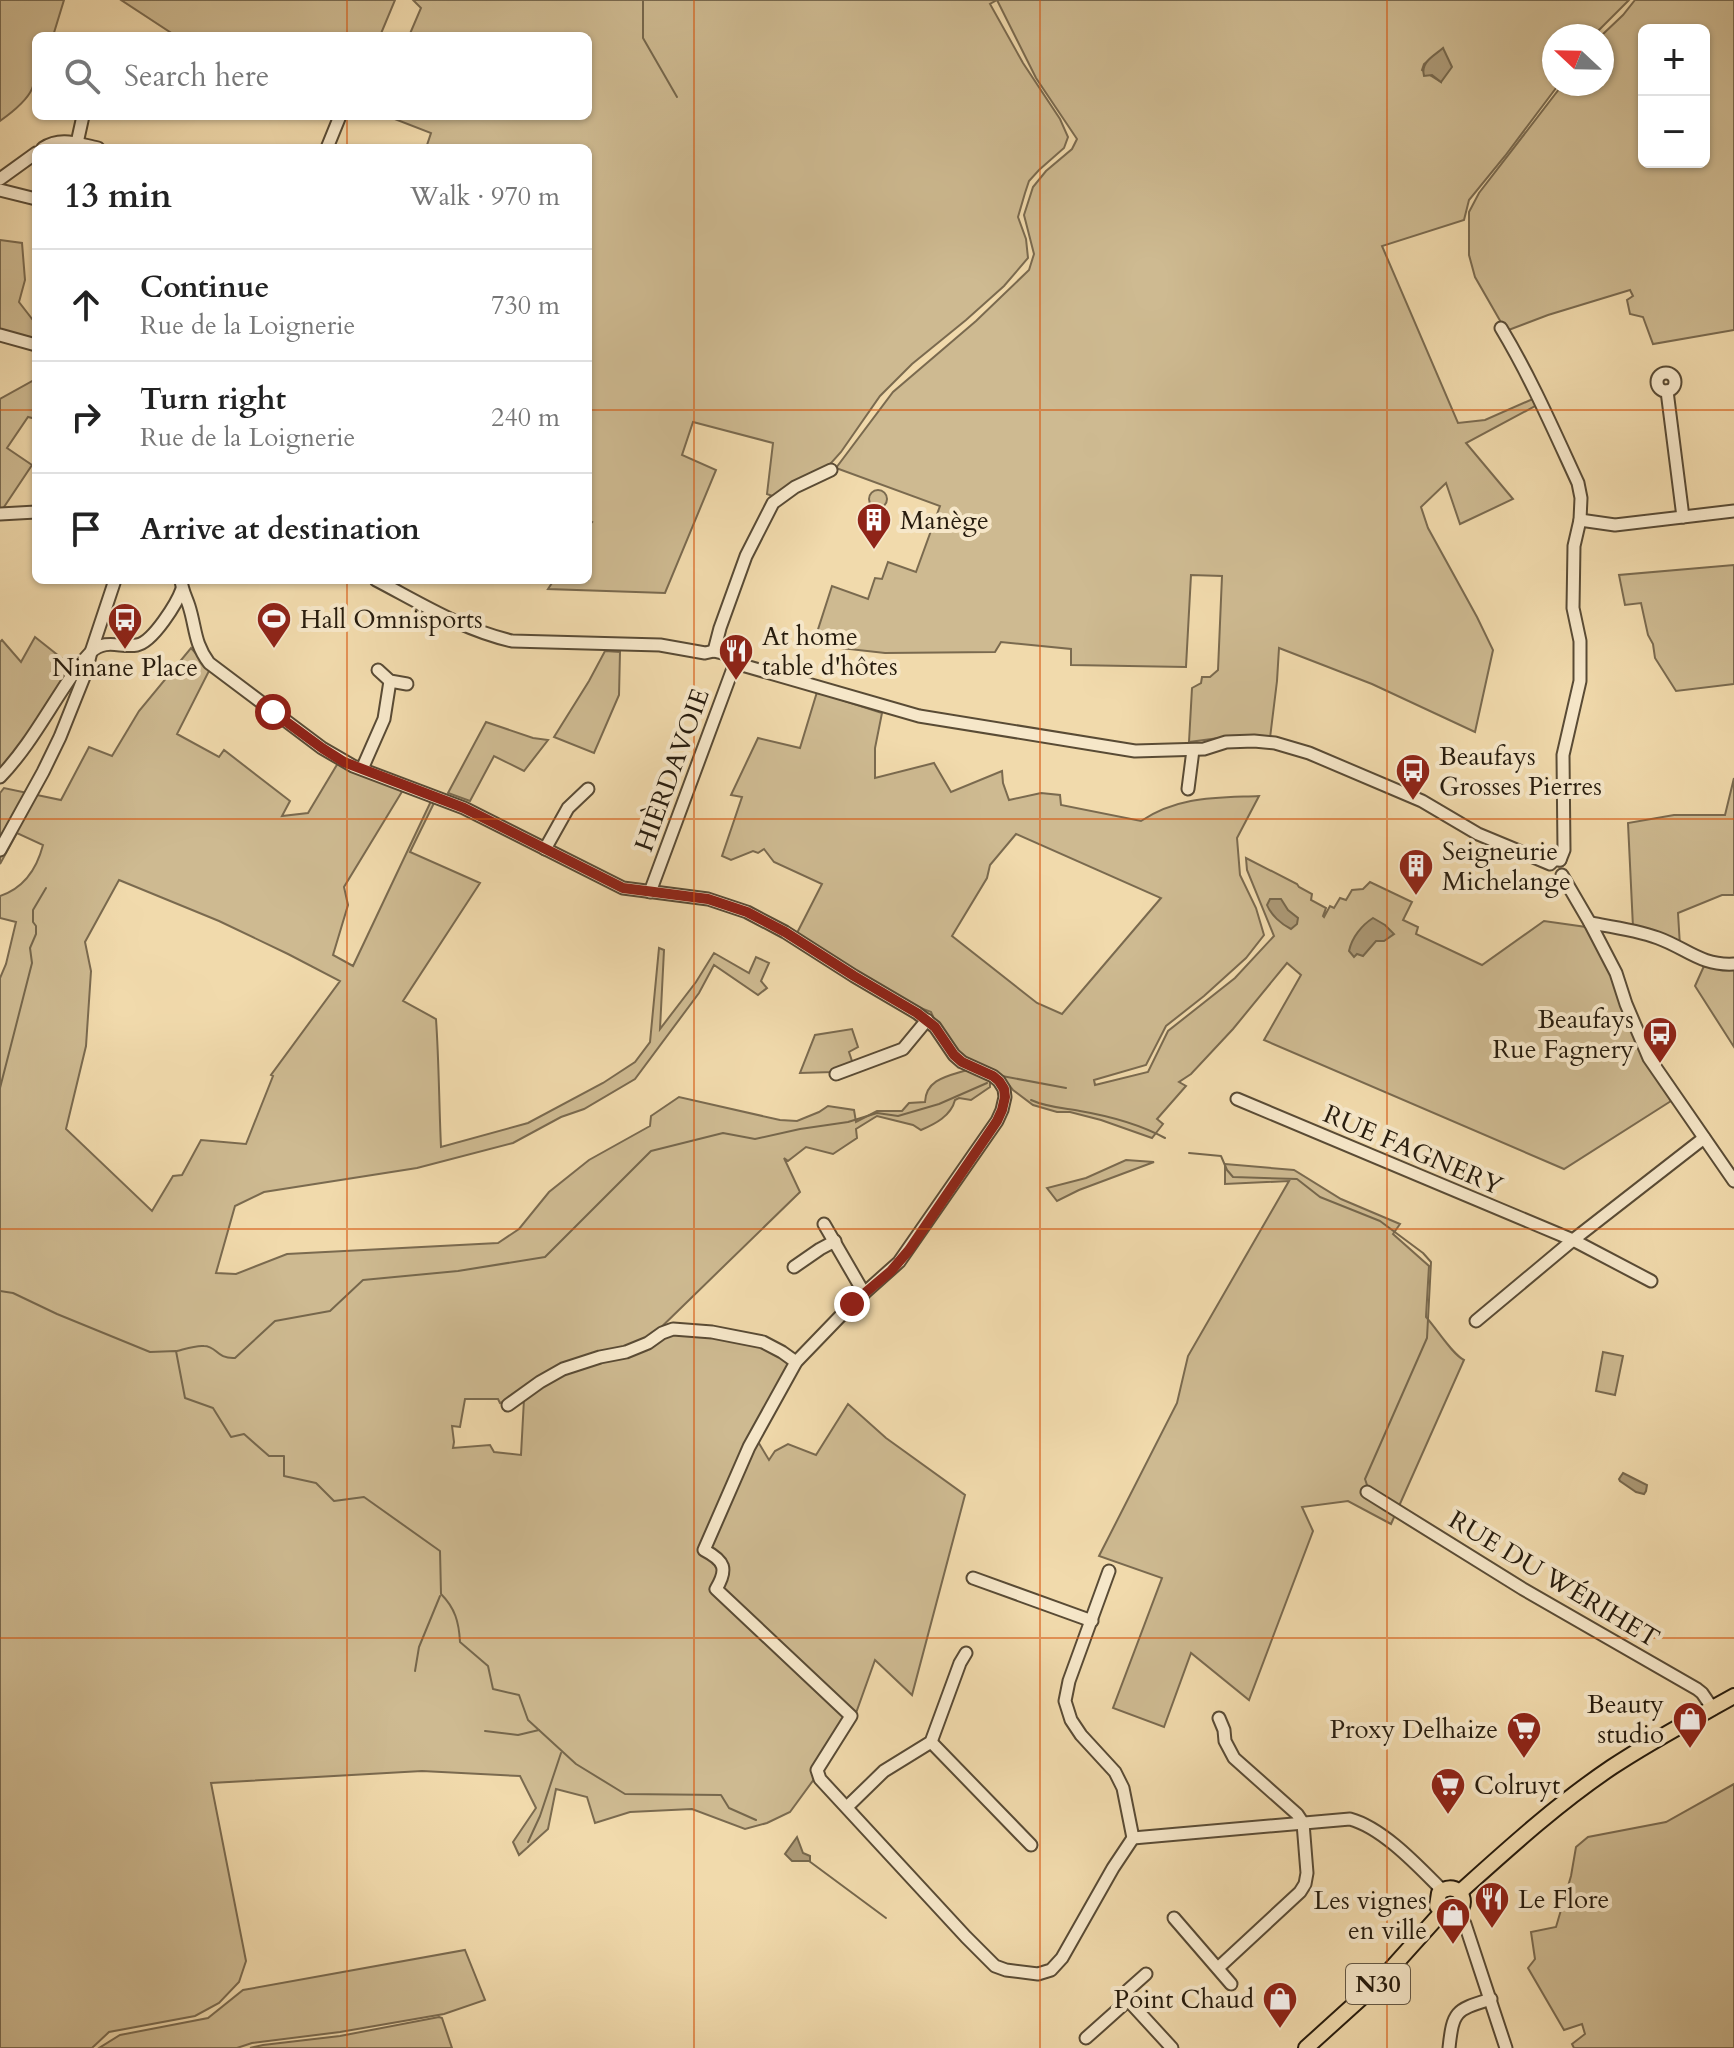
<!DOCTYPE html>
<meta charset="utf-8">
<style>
:root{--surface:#fff;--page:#f6f6f6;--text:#222;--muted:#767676;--line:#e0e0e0}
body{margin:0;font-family:Cardo,serif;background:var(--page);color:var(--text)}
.controls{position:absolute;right:24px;top:24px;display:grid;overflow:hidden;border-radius:12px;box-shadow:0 2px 6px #0004}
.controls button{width:72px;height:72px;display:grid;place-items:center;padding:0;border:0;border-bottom:2px solid var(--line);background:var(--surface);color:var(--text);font:40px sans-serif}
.compass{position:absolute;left:1542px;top:24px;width:72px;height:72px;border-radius:50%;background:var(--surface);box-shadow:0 2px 6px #0004;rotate:292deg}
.stop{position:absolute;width:24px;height:24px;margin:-18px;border:6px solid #8f2418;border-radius:50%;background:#fff}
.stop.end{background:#8f2418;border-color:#fff;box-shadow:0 2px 8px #0008}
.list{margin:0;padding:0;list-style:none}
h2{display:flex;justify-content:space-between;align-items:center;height:104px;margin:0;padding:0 32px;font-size:34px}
h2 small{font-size:26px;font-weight:400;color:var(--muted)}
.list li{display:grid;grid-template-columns:52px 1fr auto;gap:24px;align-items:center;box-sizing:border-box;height:112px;padding:0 32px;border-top:2px solid var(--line)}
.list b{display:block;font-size:30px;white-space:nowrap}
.list p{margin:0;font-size:26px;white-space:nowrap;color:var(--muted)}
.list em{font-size:26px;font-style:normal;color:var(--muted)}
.icon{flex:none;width:44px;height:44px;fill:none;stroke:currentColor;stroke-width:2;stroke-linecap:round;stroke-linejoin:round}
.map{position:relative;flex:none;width:1734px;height:2048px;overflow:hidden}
.search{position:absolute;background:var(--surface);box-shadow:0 2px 6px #0004;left:32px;top:32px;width:560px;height:88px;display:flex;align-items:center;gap:20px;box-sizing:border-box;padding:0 28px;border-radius:12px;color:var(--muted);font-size:30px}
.panel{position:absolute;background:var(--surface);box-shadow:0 2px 6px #0004;left:32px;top:144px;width:560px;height:440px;border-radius:12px}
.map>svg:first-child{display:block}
</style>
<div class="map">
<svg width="1734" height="2048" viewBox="0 0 1734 2048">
<rect width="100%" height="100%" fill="#f1daac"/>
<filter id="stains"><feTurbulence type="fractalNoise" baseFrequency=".0025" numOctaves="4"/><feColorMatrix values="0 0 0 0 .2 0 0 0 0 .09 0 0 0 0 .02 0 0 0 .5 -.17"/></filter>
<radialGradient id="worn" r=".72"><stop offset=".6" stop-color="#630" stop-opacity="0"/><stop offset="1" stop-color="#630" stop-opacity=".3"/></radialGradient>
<g fill="#ceba91" stroke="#7a6a4f" stroke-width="2" fill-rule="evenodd">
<path d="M0,0H64L53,36H36C36,83 41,92 0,121Z"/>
<polygon points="121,0 395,0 380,36 176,36"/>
<path d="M413,0H1629L1593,36H1554V84H1559L1505,156L1469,200L1464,220L1382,246L1458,423L1485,420L1535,398L1539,404L1466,443L1513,499L1460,524L1446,483L1421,507L1428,528L1477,617L1493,650L1475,732L1372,684L1279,648L1277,681L1270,738L1234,736L1189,742L1192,688L1201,683L1202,677H1210L1218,670L1222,576L1191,575L1186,667L1071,665V649L1001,642L995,652L885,653L813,645L832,586L868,599L875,578L882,579L888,562L916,572L940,506L836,468L893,392L976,321L1029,270L1034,254L1024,215L1033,187L1046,171L1072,149L1077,139L1036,78L997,0L990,4L1023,63L1060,119L1068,137L1064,148L1039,170L1029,181L1025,193L1018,217L1026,239L1028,258L1004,286L966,320L912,364L880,396L841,452L824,471L775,497L767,494L773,443L693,422L682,455L716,470L665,593L548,589L554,580H588V527L592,522L588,520V148H426L431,133L387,116H588V36H409L421,8ZM1443,49L1441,82L1422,70L1424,64Z"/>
<path d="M1635,0H1734V330L1653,344L1643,317L1630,314L1627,300L1633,296L1630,290L1548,315L1506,331L1475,277L1469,255V212L1479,193L1563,84H1602L1601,36L1623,15ZM1644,30H1704V162H1644Z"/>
<polygon points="0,240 22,243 25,280 19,302 36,324 36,339 0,331"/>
<polygon points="36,379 36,419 28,417 7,448 32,465 2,510 0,510 0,399"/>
<circle cx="878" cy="499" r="9"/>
<polygon points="1734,565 1734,684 1676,691 1655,658 1653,644 1648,635 1641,603 1625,605 1619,575"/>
<polygon points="35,637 74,668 9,761 0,770 0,642 2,640 21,662"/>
<path d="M191,648L210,669L177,734L219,757L224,750L290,801L282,816L308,813L338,763L403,790L344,887L348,905L333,955L353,966L432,799H436L410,852L480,883L403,1001L436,1019C439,1062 439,1104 441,1147L528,1123L603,1083L635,1062L650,1042L659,948L664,950L660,1029L696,982L714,953L749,973L756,957L769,963L761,981L767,988L758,995L714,965L699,993L635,1079L584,1109L561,1117L513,1143L417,1168L264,1192L235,1206L216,1273L236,1274L287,1254L498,1243L519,1229L549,1192L589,1160L650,1126L651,1116L679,1097L780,1120L797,1121L819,1112L828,1106L854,1110L856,1122L877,1111H902L909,1103L925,1102C926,1079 948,1076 967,1070L990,1081V1087L971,1100L959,1098L955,1100C951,1116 935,1124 921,1130L913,1125L877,1116L856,1129L857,1138L833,1154L806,1147L788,1161L784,1158L800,1192L648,1340L585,1358L510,1400L500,1403L498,1399H465L460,1427L452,1426L454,1442L453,1448L490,1445L494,1452L521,1455L524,1399L561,1373L666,1334L685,1332L761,1345L783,1357L790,1367L733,1469L702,1547L757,1440L769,1460L775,1451L788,1444L816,1455L848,1404L886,1438L965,1495L912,1695L875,1660L856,1713L820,1771L790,1812L767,1823L745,1829L692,1809L630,1812L595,1823L587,1797L556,1789L548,1829L519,1855L513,1842L536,1808L520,1776L422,1771L211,1783L246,1961L239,1982L219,2003L195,2016L109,2032L92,2048H0V978L6,964L16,922L0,918V896C24,888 37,868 43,845L17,833L0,864V793L4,788L61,800L89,747L112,756L139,711ZM119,880L219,921L288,954L340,981L271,1075L273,1076L246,1144L201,1140L182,1175L173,1176L152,1211L66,1129L86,1046L91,971L85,942Z"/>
<polygon points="605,651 620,652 619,695 594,753 554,737 589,681"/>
<path d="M817,692L882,713L875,748V778L934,763L951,792L1002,771L1003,783L1009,800L1041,793L1060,795L1061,805L1141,821C1179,796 1215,798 1259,796L1237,838L1240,875L1256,908L1264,935L1246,958L1204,996L1166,1026L1146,1065L1094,1080L1095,1085L1148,1072L1168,1031L1235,978L1274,936L1247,870L1246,858L1297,884L1299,887L1312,894L1311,900L1326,908L1323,916L1324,917L1330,906L1334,908L1340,898L1346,900L1352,890L1363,889L1370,882L1412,902L1403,920L1418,927L1416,934L1482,965L1544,921L1586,927L1614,979L1626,1019L1644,1057L1671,1101L1564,1169L1264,1040L1301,975L1287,963L1233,1029L1191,1074L1179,1082L1186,1086L1157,1119L1163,1124L1152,1138L1101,1120L1070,1112H1057L1033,1105L1013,1090L1003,1078L965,1061L936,1023L931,1012C885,996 837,962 796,935L822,884L774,862L764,849L758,853L753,851L731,860L722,856L742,797L731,795L758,738L800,748ZM1016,834L1161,898L1062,1014L1037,1003L952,936L987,878L990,865Z"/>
<polygon points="486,722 533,738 548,740 524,771 494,756 470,801 448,793"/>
<polygon points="1734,778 1734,895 1722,895 1678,913 1680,946 1633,927 1628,823 1674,815 1725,815"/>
<polygon points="1704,966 1719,969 1734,967 1734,1047 1695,986"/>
<polygon points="852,1029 858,1047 849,1052 853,1064 833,1072 800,1073 815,1035"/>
<polygon points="1126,1160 1154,1162 1079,1190 1057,1201 1047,1188 1086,1178"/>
<path d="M1225,1164L1294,1170L1341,1199L1400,1224L1393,1234L1429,1266L1426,1317C1437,1329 1452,1354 1464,1360L1391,1524L1348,1501L1302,1507L1313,1531L1249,1700L1191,1653L1164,1727L1113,1708L1162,1578L1099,1556L1177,1403L1188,1356L1289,1181L1225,1184Z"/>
<polygon points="1603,1352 1623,1356 1615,1395 1596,1391"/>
<polygon points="1734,1784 1734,2048 1574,2048 1572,2044 1585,2034 1582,2024 1564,2030 1528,1968 1535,1959 1531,1932 1556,1927 1571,1876 1576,1847 1588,1837 1666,1822"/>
<polygon points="465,1950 485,2000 444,2014 340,2032 252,2043 237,2048 99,2048 120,2035 208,2018 243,1990"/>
<polygon points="439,2017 442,2018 452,2048 250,2048 263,2045 340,2036"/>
</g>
<g fill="#ac9976" stroke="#76674c" stroke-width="2">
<path d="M1443,48L1452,67L1441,82L1432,75L1424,76C1420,62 1434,56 1443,48Z"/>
<path d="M1270,899H1281L1288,910L1298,918L1297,924L1291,929C1281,924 1271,915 1267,905Z"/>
<path d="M1373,918L1385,925L1394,934L1384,941H1376L1363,956L1357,954L1354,957L1349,951C1352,937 1362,925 1373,918Z"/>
<polygon points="1623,1473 1647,1485 1646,1491 1644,1494 1636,1492 1620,1481 1619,1479"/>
<polygon points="797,1837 803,1853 810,1856 810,1861 792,1861 785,1854"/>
</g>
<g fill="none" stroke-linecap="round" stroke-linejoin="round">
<g stroke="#76674c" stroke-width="2">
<polyline points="643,0 643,38 677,97"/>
<polyline points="1002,1076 1066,1088"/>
<polyline points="0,1088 32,963 30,948 36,934 36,926 33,922 33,910 46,888"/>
<path d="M1031,1100C1046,1107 1063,1108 1080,1111C1109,1116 1139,1124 1165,1138"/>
<polyline points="1189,1153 1221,1156 1227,1170 1233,1177 1297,1179 1320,1197 1380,1221 1423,1253 1431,1262 1427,1338 1365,1479 1368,1488"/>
<path d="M0,1291L13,1293L57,1314L150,1352L176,1351L185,1398L213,1408L231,1437L244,1434L269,1456H284V1476L316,1483L334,1501L364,1497L440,1551L441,1594C455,1608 459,1622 460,1642L488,1666L493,1689L519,1695L528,1720L576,1764L625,1794L721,1795L729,1808L756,1820"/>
<path d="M177,1351C185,1349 196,1345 204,1346C217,1346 216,1359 235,1358L275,1321L330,1311L363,1280L458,1271L545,1257L651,1151L723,1133L755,1139L800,1129L848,1122L877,1113L898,1116L939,1104L987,1083"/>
<polyline points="415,1671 419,1647 440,1596"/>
<polyline points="485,1731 518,1735 539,1730"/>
<polyline points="528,1842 540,1816 561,1753"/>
<polyline points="809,1861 886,1918"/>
</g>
<defs>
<g id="minor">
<polyline points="77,143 83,116"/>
<path d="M43,148C61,136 78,144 98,148"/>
<polyline points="327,148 340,116"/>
<polyline points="0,179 36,153"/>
<polyline points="0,190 36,199"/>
<path d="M1501,328C1531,378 1554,431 1578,483L1581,498L1580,520L1574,546L1573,608L1580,641V681L1563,755L1564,850L1560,860"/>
<polyline points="0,335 36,345"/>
<circle cx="1666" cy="382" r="9"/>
<polyline points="1667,391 1683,517"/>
<polyline points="0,514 36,512"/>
<polyline points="1580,520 1615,525 1734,511"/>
<path d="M181,580C182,590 186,597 189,606C196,628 194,643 209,663L322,748L353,766L464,808L623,888L708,899L747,912L785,932L854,976L917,1013L935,1027L954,1055L962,1062L993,1076L999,1081L1004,1089L1005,1097L1002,1110L997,1121L899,1262L852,1304L796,1362L749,1447L704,1550C725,1561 728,1569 716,1589L851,1716L817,1770L820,1779L966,1937L995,1966L1006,1970L1038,1974L1051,1970L1062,1958L1113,1868L1133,1838"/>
<path d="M376,580C420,603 463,630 512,641L660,645L705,653L714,651L726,654L735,663L919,716L1135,751L1204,749L1226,742L1254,741L1275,743L1309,753L1422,801L1478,834L1550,864L1554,860H1560"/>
<polyline points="714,651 720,628 746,556 773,503 795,487 831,470"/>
<polyline points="378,670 390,681 407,684"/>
<polyline points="362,769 384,719 390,681"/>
<path d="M0,777C25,751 42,721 61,692C70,678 79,664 91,652C106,638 120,648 137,645C153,642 177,603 182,589"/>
<polyline points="1188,789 1193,750"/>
<polyline points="545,849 568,808 588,789"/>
<polyline points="0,850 43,772 60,737 86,672 91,652 115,580"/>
<polyline points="1562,875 1590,923 1616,973 1626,1004 1649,1058 1734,1181"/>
<polyline points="650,892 735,663"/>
<path d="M1590,923C1613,927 1636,930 1658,938C1686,948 1701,966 1734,964"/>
<polyline points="836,1074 903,1049 927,1020"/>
<polyline points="1237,1099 1573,1240 1651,1281"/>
<polyline points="824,1224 864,1293"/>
<polyline points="794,1267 820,1249 835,1241"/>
<polyline points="1476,1321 1573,1240 1704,1138"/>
<polyline points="508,1405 540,1382 563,1369 600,1357 626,1352 648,1343 662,1333 673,1329 712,1332 763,1342 782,1352 796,1362"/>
<polyline points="1367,1492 1523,1589 1697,1689 1702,1693 1713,1709"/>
<polyline points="1109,1571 1069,1681 1065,1701 1071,1720 1081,1735 1115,1772 1123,1788 1133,1838"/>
<polyline points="973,1578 1092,1621"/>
<polyline points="931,1742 1031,1845"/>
<polyline points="847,1807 884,1771 931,1742 960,1663 966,1653"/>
<path d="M1133,1838L1350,1819C1383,1828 1418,1866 1442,1890"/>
<polyline points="1457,1913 1465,1924 1506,2048"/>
<polyline points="1174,1918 1231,1984"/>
<polyline points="1218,1968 1300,1892 1305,1884 1307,1873 1303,1823 1297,1814 1234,1758 1225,1741 1224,1730 1219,1718"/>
<polyline points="1127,1999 1128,1990 1146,1974"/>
<polyline points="1086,2038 1123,2005 1127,1999 1172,2048"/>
<path d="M1449,2048C1453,2010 1456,2010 1491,1999"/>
</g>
<g id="major">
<path d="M1460,1892C1509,1848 1557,1804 1612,1767C1651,1741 1693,1719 1734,1696"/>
<path d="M1442,1912L1437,1906L1439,1893C1446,1887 1453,1887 1460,1892"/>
<path d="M1442,1912L1454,1914C1464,1910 1465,1901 1460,1892"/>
<polyline points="1306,2048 1380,1981 1442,1912"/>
</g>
</defs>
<use href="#minor" stroke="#594b35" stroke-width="15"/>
<use href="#major" stroke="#261b0d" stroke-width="18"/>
<use href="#minor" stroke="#f6e7c9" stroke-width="11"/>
<use href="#major" stroke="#f1daac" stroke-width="14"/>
</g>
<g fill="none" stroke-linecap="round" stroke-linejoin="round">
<polyline stroke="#8f2418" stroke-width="10" points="273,712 322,748 344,762 464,808 623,888 708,899 747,912 785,932 854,976 917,1013 935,1027 954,1055 962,1062 993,1076 999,1081 1004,1089 1005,1097 1002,1110 997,1121 909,1250 891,1271 852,1304"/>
</g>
<path fill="none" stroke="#d5530c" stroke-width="2" stroke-opacity="0.55" d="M347,0V36M694,0V2048M1040,0V2048M1387,0V2048M347,116V148M0,410H36M588,410H1734M347,580V2048M0,819H1734M0,1229H1734M0,1638H1734"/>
<defs>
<symbol id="building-pin" viewBox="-11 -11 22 30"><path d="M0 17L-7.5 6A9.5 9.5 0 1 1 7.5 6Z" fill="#8f2418" stroke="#f6e7c9"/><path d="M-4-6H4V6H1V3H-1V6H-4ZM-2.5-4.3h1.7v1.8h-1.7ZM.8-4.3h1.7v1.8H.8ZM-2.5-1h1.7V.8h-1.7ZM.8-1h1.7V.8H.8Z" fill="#fff"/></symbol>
<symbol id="stadium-pin" viewBox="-11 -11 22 30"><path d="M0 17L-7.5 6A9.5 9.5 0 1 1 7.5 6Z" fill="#8f2418" stroke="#f6e7c9"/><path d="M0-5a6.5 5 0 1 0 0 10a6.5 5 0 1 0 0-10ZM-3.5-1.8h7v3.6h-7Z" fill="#fff"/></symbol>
<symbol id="bus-pin" viewBox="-11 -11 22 30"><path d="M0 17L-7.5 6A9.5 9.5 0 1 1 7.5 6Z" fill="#8f2418" stroke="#f6e7c9"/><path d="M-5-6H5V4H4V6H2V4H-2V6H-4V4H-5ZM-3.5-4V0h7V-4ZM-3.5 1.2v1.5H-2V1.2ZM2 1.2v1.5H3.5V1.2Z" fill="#fff"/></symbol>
<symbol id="restaurant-pin" viewBox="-11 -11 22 30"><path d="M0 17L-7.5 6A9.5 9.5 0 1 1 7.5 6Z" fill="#8f2418" stroke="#f6e7c9"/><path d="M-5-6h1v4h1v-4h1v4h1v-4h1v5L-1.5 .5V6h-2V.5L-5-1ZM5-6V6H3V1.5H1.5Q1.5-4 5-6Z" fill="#fff"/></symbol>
<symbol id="shop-pin" viewBox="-11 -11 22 30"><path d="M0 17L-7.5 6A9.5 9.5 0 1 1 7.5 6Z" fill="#8f2418" stroke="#f6e7c9"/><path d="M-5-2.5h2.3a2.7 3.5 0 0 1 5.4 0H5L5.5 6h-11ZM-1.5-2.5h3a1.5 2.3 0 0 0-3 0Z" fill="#fff"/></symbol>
<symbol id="supermarket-pin" viewBox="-11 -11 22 30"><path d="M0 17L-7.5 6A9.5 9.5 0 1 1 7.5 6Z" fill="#8f2418" stroke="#f6e7c9"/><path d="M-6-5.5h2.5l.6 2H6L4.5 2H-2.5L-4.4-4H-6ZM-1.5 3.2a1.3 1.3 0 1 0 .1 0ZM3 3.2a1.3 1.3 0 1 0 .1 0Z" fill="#fff"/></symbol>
</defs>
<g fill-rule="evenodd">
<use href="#building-pin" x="854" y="500" width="40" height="54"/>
<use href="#stadium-pin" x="254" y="599" width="40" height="54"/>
<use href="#bus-pin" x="105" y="600" width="40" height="54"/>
<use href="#restaurant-pin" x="716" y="631" width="40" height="54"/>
<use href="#bus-pin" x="1393" y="751" width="40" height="54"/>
<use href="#building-pin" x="1396" y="846" width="40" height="54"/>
<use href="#bus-pin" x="1640" y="1014" width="40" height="54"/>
<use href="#shop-pin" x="1670" y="1699" width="40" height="54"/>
<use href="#supermarket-pin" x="1504" y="1709" width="40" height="54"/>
<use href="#supermarket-pin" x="1428" y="1765" width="40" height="54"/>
<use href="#restaurant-pin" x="1472" y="1879" width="40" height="54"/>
<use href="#shop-pin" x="1433" y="1895" width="40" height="54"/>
<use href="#shop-pin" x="1260" y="1979" width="40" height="54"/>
</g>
<g text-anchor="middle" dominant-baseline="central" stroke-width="8" stroke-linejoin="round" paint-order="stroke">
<rect fill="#f6e7c9" stroke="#645845" stroke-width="2" x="1346" y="1964" width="64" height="40" rx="6"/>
<g font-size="24" font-weight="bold" fill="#261b0d">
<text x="1378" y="1984">N30</text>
</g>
<g font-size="26" fill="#261b0d" stroke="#f6e7c9" text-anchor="start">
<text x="900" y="520">Manège</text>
<text x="300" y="619">Hall Omnisports</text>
<text x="762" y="636">At home<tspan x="762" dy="30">table d'hôtes</tspan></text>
<text x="125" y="667" text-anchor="middle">Ninane Place</text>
<text x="1439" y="756">Beaufays<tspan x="1439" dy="30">Grosses Pierres</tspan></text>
<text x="1442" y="851">Seigneurie<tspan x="1442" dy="30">Michelange</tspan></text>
<text x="1634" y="1019" text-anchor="end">Beaufays<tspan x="1634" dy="30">Rue Fagnery</tspan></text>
<text x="1664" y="1704" text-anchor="end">Beauty<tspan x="1664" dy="30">studio</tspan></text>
<text x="1498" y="1729" text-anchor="end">Proxy Delhaize</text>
<text x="1474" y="1785">Colruyt</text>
<text x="1518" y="1899">Le Flore</text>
<text x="1427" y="1900" text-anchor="end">Les vignes<tspan x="1427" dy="30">en ville</tspan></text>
<text x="1254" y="1999" text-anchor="end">Point Chaud</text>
</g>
<g font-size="26" fill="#261b0d" stroke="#f6e7c9">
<text transform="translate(672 770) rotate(-70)">HIÈRDAVOIE</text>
<text transform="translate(1413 1150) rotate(23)">RUE FAGNERY</text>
<text transform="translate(1554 1579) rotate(31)">RUE DU WÉRIHET</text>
</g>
</g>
<rect width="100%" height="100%" filter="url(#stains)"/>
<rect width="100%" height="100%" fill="url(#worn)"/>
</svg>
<div class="controls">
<button>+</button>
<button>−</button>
</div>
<svg class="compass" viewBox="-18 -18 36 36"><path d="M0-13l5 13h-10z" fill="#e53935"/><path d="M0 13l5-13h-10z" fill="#767676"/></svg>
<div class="stop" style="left:273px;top:712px"></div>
<div class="stop end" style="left:852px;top:1304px"></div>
<div class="search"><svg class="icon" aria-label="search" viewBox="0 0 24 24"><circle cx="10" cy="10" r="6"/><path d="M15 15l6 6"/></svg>Search here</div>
<section class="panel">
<h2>13 min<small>Walk · 970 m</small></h2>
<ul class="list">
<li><svg class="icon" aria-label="ahead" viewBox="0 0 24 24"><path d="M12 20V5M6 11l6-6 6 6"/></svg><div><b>Continue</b><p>Rue de la Loignerie</p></div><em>730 m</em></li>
<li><svg class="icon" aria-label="right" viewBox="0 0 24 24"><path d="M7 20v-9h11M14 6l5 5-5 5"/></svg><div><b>Turn right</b><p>Rue de la Loignerie</p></div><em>240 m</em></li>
<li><svg class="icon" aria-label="arrive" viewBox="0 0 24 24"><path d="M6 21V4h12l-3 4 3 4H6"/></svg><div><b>Arrive at destination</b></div></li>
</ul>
</section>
</div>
